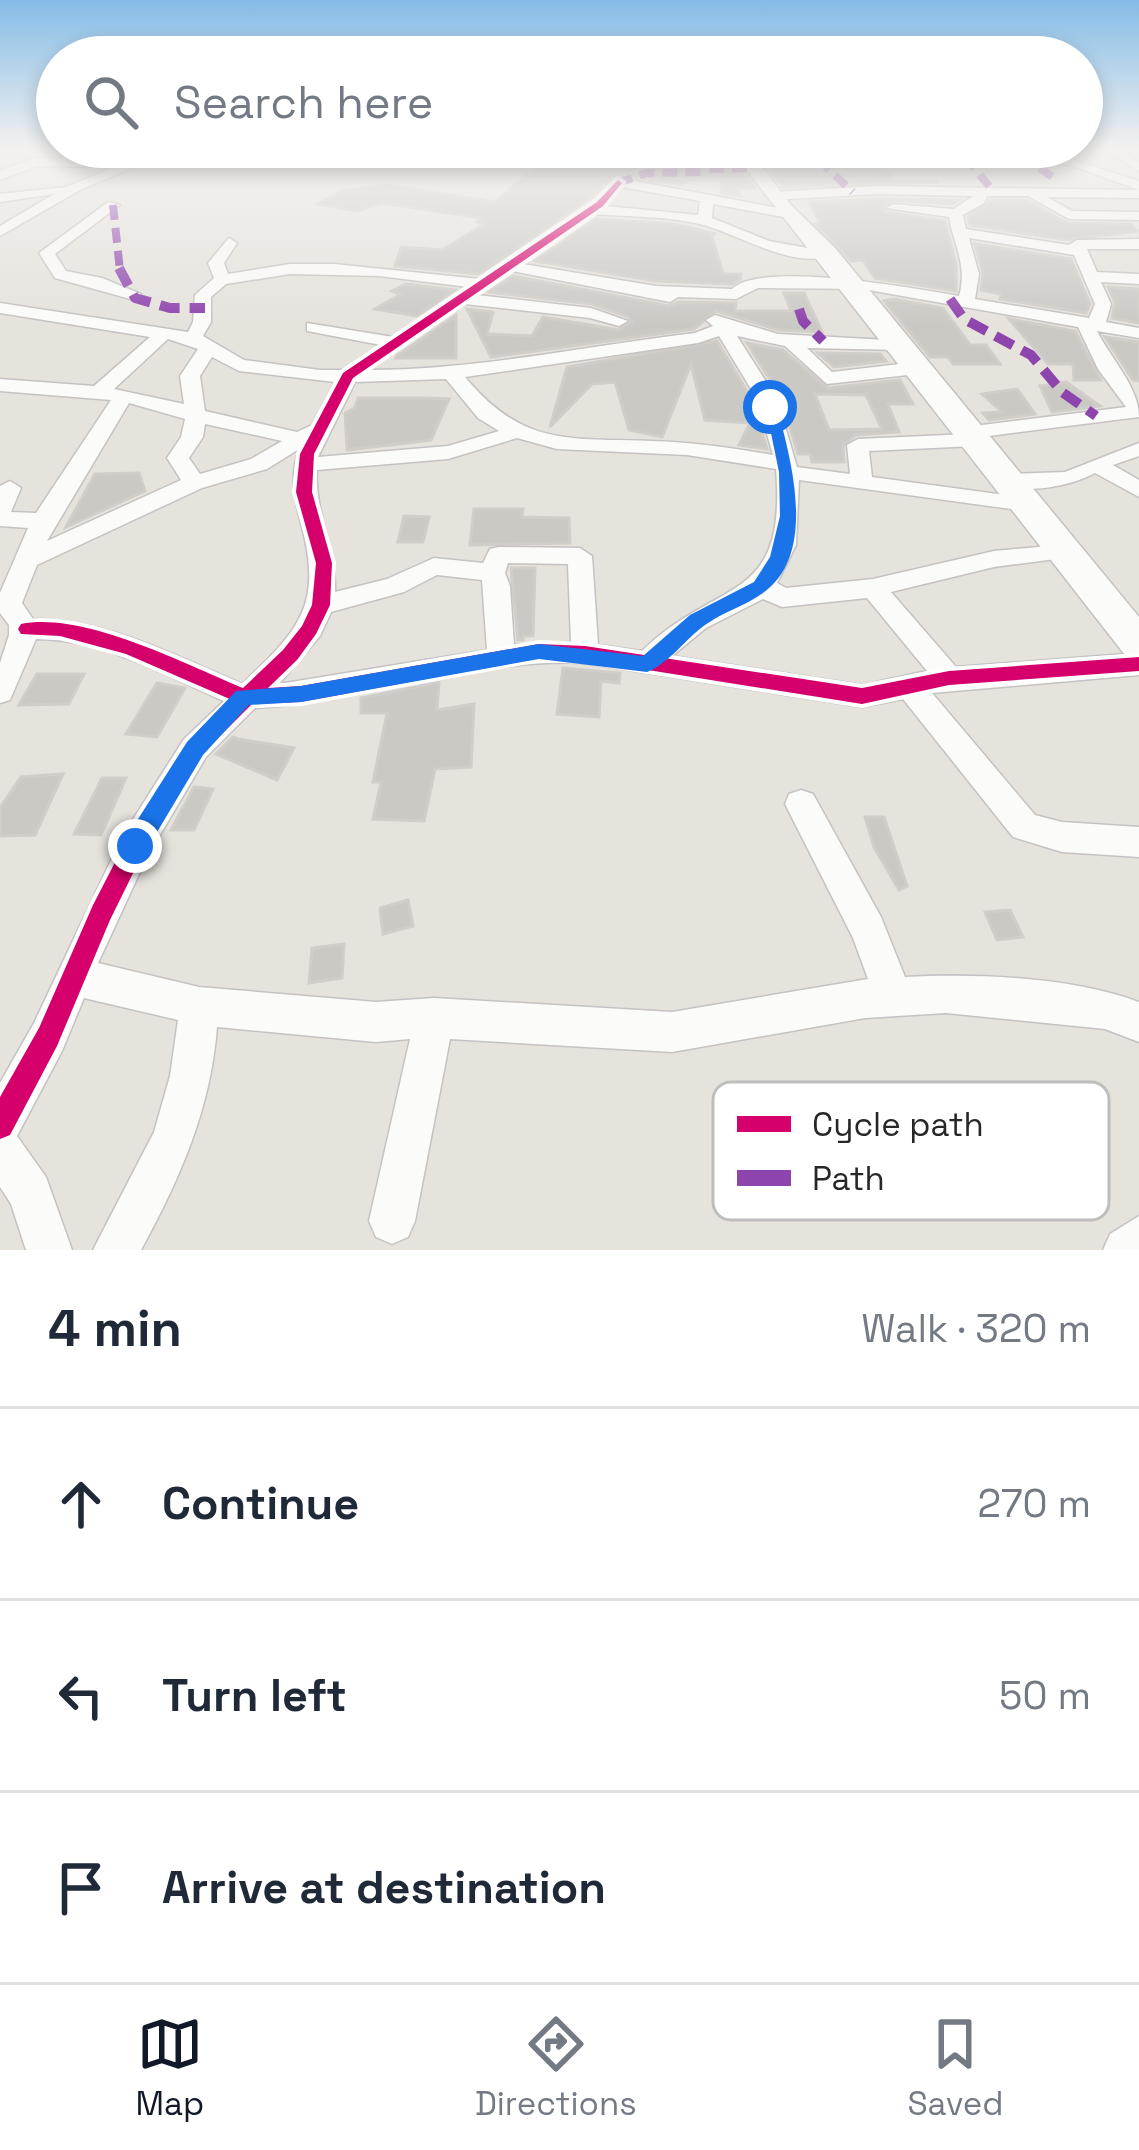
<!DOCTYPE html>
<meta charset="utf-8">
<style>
:root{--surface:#fff;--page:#f6f6f7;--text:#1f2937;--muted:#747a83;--line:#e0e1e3;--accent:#111827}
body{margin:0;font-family:"Space Grotesk",sans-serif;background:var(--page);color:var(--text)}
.stop{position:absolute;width:36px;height:36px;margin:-27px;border:9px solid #1a73e8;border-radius:50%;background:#fff}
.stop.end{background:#1a73e8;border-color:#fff;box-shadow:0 3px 12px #0008}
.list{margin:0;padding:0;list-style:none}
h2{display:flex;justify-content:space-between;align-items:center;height:156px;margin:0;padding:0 48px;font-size:51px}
h2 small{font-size:39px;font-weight:400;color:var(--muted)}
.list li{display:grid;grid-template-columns:78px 1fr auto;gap:36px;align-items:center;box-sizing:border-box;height:192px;padding:0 48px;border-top:3px solid var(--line)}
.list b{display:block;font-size:45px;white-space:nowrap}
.list em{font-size:39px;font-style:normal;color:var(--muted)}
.icon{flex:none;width:66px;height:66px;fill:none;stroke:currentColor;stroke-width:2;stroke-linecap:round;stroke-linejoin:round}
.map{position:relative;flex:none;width:1139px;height:1250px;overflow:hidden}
.search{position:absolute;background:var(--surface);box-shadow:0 6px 18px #0003;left:36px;right:36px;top:36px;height:132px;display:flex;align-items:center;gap:30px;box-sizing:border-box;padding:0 42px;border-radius:66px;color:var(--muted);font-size:45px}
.sheet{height:732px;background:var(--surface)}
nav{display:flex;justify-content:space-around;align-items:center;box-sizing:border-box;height:168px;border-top:3px solid var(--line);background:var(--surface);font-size:33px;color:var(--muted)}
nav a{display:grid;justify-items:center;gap:6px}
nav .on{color:var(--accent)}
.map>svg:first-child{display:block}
</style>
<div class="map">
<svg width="1139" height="1250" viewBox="0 0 1139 1250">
<rect width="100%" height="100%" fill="#e6e3dd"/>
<g fill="#cbc9c4" stroke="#d1cec9" stroke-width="3" fill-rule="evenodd">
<polygon points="591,150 611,150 606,161 610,164 703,166 713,159 705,150 717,150 720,158 731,158 755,188 736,188 741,196 721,193 722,180 688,180 683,185 616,175 592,197 479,274 395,266 401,247 442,250 485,224 477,222 482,218 382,203 357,211 318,204 342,191 387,185 495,202 552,153"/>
<polygon points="766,165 881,165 895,181 938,182 783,187"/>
<polygon points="876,199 959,200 953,204 893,200 882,207 885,212 945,221 956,265 956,291 875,278 863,260 851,261 816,224 821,224 809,202"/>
<polygon points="990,200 1027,200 1067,223 1130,224 1138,231 1068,240 970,225 968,217"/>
<polygon points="596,219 674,224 716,234 711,234 723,274 741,274 740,280 731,284 656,281 535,261"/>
<polygon points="975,244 1071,259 1090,304 1086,313 1000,299 1001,294 981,290 983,273"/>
<polygon points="513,276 669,306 679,302 736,303 735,311 791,311 784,293 804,293 822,332 779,330 716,311 694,329 491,357 467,309 493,312 487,334 532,336 543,317 618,330 632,322 629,317 592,304 489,292"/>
<polygon points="406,284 455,290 417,316 375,309 401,294 392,291"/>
<polygon points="1108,287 1139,289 1139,323 1112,318 1115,302"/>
<polygon points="893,299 943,308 970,345 986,345 1000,364 953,364 948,357 930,357 884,301"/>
<polygon points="456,315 456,358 396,358 397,356"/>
<polygon points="1009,319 1075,331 1101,380 1074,380 1073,364 1048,364"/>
<polygon points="1105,337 1139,342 1139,381 1133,380"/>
<polygon points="717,341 753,401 767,449 739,445 750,423 705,420 691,364 662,437 629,430 615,382 592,384 550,427 567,367"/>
<path d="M747,343L783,350L828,388L900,380L913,404H888L899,432L856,435L843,445L844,462H812L810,454H798L781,397ZM815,394L866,395L882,429L829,430Z"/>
<polygon points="818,353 880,354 886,361 834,367"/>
<polygon points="1066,382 1100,406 1052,412 1040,386"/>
<polygon points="1017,389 1035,414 989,420 983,413 1002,412 982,394"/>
<polygon points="358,398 424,398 449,399 431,440 347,450 345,413 355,408"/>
<polygon points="139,473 145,491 66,527 95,474"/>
<polygon points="474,509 523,509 522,517 569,518 570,543 470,545"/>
<polygon points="404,516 429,517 423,542 398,542"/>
<polygon points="511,568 535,568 533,636 523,636 523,640 518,640"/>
<polygon points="563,668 620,673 619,683 601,681 599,717 557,714"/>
<polygon points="37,674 84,674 69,704 19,705"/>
<polygon points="439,682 437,710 474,704 471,767 435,769 424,821 373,819 381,782 373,782 387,713 361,713 361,698"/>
<polygon points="157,683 185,688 157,737 126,734"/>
<polygon points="233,737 238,739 294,748 277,780 216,754"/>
<polygon points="63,774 35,835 0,836 0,808 21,777"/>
<polygon points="102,778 126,778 101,835 74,834"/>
<polygon points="194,787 213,789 194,830 171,830"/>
<polygon points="865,817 884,817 907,886 899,890 874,847"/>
<polygon points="408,900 413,926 383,934 380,908"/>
<polygon points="1010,910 1023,937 997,940 985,912"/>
<polygon points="344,944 342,978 309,983 312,948"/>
</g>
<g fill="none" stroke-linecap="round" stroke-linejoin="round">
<defs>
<g id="street">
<polygon points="157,150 174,150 80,190 0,236 0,226 54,194 0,202 0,194 66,187 115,167 37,166 0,180 0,171 35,158 118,159 124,163"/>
<path d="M1042,150L1139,181V198L1047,197L1072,211L1139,212V220L1069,219L1028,196H987L984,203L963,215L966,229L1069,245L1077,240L1139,239V249H1087L1097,272L1139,274V284L1101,282L1111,304L1106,322L1139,328V338L1097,331C1111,359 1139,387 1139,417L989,436L975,446L869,451L872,477L1034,499L1038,504L1026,511L799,480L796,545L777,583L786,588L873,579L994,551L1072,544L1075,550L1063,558L994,567L891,592L956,667L1139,653V675L932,693L1035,815L1062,822L1139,827V857L1062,852L1013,837L903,699L862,707L585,663C474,658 366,702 255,708L206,757L147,857L98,963L199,987L376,1002L434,998L672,1012L868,979L853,938L785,804L789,794L801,790L813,794L881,917L905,977C976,973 1073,977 1139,1002V1042L1105,1029L946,1013L865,1018L672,1052L450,1039L415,1221L408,1237L392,1244L376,1237L369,1221L410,1039L376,1042L217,1027C211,1108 180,1179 141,1250H93L154,1132L170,1076L178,1020L84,998L62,1051L17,1136L46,1177L72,1250H26L11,1204L0,1187V1083L34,1023L123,835L184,739L224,701C165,675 102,639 36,639L10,700L0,703V663L9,635V625L0,613V593L28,528L0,526V486L10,481L21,488L11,512L36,513L111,400L0,391V379L94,386L150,337L0,313V303L188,332L193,322L195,295L214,278L208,263L229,238L237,243L224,263L228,274L290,264H334L480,279L595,201L619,178L794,211V217L789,218L713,204L712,218L769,241L835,253C799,274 735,232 700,224C667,216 629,217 595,214L523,264L656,286L732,289C761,260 917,289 959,296C968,266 953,243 949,217L886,208L893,204L954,209L973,196L876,194L773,200L766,196L773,192L876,186L1139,190L1059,161L744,160L738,156L744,152ZM622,187L700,201L698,215L606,206ZM969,238L1074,255L1095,304L1089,318L975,299L979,274ZM512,271L670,302L678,297L736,299L758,288L863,289L1078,327L1098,369L1126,407L982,425L969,434L858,439L847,445L850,474L797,467L777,399L737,336L785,346L827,384L917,374L926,368L917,362L832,372L807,348L899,350L908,345L905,341L778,334L715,315L706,320L713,326L695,333C585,346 477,370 369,370L465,304L590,318L619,326L628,321L591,308L477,295ZM290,274L379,276L468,287L393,337L307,323V331L381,345L344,370H320L244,360L203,336L211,322V297L226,284ZM719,336L757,399L773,455C733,448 693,442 651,441C568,438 523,447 465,377L698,343ZM168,339L198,349L180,376L184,404L114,389ZM212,357L239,371L335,382L312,425L297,432L205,411L200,376ZM446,379L478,418L499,431L448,446L318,457L355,382ZM129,403L185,419L181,437L167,458L181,480L47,541ZM205,424L282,441L251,459L200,474L189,458L203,437ZM517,438L557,449L687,455L776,469C787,606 719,576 642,651L598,645L592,556L580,548L499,547L490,549L483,563L434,558L387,579L335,592C337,549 314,513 317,470L448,459ZM299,449C290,475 294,497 301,523C323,605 300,629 242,684C176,656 106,619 33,619L22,603L37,565L202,488L267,469ZM508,563L568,564L571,642L514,645L510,586L505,573ZM437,575L482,580L487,650L279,684L320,636L331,612L404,592ZM867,598L927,671L862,685L672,656L706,628L763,599L782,607Z"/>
<polygon points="1106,150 1120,150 1139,162 1139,171"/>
<polygon points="614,153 703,154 709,158 703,162 610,160"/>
<polygon points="108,202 120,205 55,254 66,271 102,278 141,294 141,302 55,278 39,253"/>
<path d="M1139,443V456L1113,465L1139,480V497L1095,473C1072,486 1018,497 997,481L1008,474L1065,472Z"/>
<polygon points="1139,1216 1139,1250 1103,1250 1110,1234"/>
</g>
<polygon id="secondary" points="731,150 749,150 790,204 835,248 1139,617 1139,660 1125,655"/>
</defs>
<use href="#street" stroke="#c4c2c2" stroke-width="3"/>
<use href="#secondary" stroke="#c4c2c2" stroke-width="3"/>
<use href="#street" fill="#fbfbfa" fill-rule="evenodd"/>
<use href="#secondary" fill="#fbfbfa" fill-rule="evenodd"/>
<g stroke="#8e44ad" stroke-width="8" stroke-dasharray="15 8" stroke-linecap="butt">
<polyline points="828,156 827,168 853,192"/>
<polyline points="965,157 994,192"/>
<polyline points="80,163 95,150"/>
<polyline points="1040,168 1058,181"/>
<polyline points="709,169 753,168"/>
<polyline points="618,183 646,173 708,172"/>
<polyline points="113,205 120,271"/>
</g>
<g stroke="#8e44ad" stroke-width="10" stroke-dasharray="20 10" stroke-linecap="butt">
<polyline points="119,268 135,298 170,308 205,308"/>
<polyline points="950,299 964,319 1031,355 1062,392 1096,416"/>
<polyline points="799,309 803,321 823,341"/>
</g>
<defs>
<path id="cycleway" d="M618,180L622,183L603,206L353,378L314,454L312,492L332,563L330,605L316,634L297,660L268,688L301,686L539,644L585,646L862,688L949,671L1139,657V671L949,685L862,704L585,660L539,658L301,702L252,704L202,754L143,853L110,920L57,1046L10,1135L0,1139V1097L39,1028L93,905L127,839L188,742L232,700L126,654L60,636L21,634L18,629L21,624C83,611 185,664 243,688L283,650L302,626L312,605L316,563L296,492L300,454L343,373L597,202Z"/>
</defs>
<use href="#cycleway" stroke="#fff" stroke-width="8"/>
<use href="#cycleway" fill="#d6006c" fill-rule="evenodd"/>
</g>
<linearGradient id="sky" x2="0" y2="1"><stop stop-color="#85bce7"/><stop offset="0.46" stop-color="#f4f2f0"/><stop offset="1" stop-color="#f4f2f0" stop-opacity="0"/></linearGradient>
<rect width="1139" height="325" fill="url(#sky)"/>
<path fill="#1a73e8" d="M765,404L777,407C791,460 818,554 763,593C745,606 723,612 705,625C685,639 670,663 647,672L539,659L301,702L249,705L203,755L144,854H126V838L187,742L236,691L301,686L539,644L643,656L690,615L754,582L770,557L780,516L779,472Z"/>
<rect x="713" y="1082" width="396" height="138" rx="18" fill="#fff" stroke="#bebebe" stroke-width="3"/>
<rect x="737" y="1116" width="54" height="16" fill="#d6006c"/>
<rect x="737" y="1170" width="54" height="16" fill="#8e44ad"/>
<g font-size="33" fill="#272727">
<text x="812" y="1136">Cycle path</text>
<text x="812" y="1190">Path</text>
</g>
</svg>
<div class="stop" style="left:770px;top:407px"></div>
<div class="stop end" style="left:135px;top:846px"></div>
<div class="search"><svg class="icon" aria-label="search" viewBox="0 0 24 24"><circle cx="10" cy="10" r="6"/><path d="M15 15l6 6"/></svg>Search here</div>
</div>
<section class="sheet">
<h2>4 min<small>Walk · 320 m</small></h2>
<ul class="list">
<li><svg class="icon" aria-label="ahead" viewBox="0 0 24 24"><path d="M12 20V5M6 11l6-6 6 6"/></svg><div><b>Continue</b></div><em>270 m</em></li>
<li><svg class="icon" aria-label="left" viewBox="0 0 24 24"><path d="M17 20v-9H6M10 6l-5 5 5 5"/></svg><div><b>Turn left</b></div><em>50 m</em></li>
<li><svg class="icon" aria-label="arrive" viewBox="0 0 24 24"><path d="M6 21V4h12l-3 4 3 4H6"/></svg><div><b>Arrive at destination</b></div></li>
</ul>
</section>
<nav>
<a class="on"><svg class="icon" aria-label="map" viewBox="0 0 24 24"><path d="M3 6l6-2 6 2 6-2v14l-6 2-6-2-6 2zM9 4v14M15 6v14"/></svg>Map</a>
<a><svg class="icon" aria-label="directions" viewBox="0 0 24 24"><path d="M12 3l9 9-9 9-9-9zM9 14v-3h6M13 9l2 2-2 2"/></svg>Directions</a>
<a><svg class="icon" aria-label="saved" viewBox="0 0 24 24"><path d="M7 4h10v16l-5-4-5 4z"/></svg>Saved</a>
</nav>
